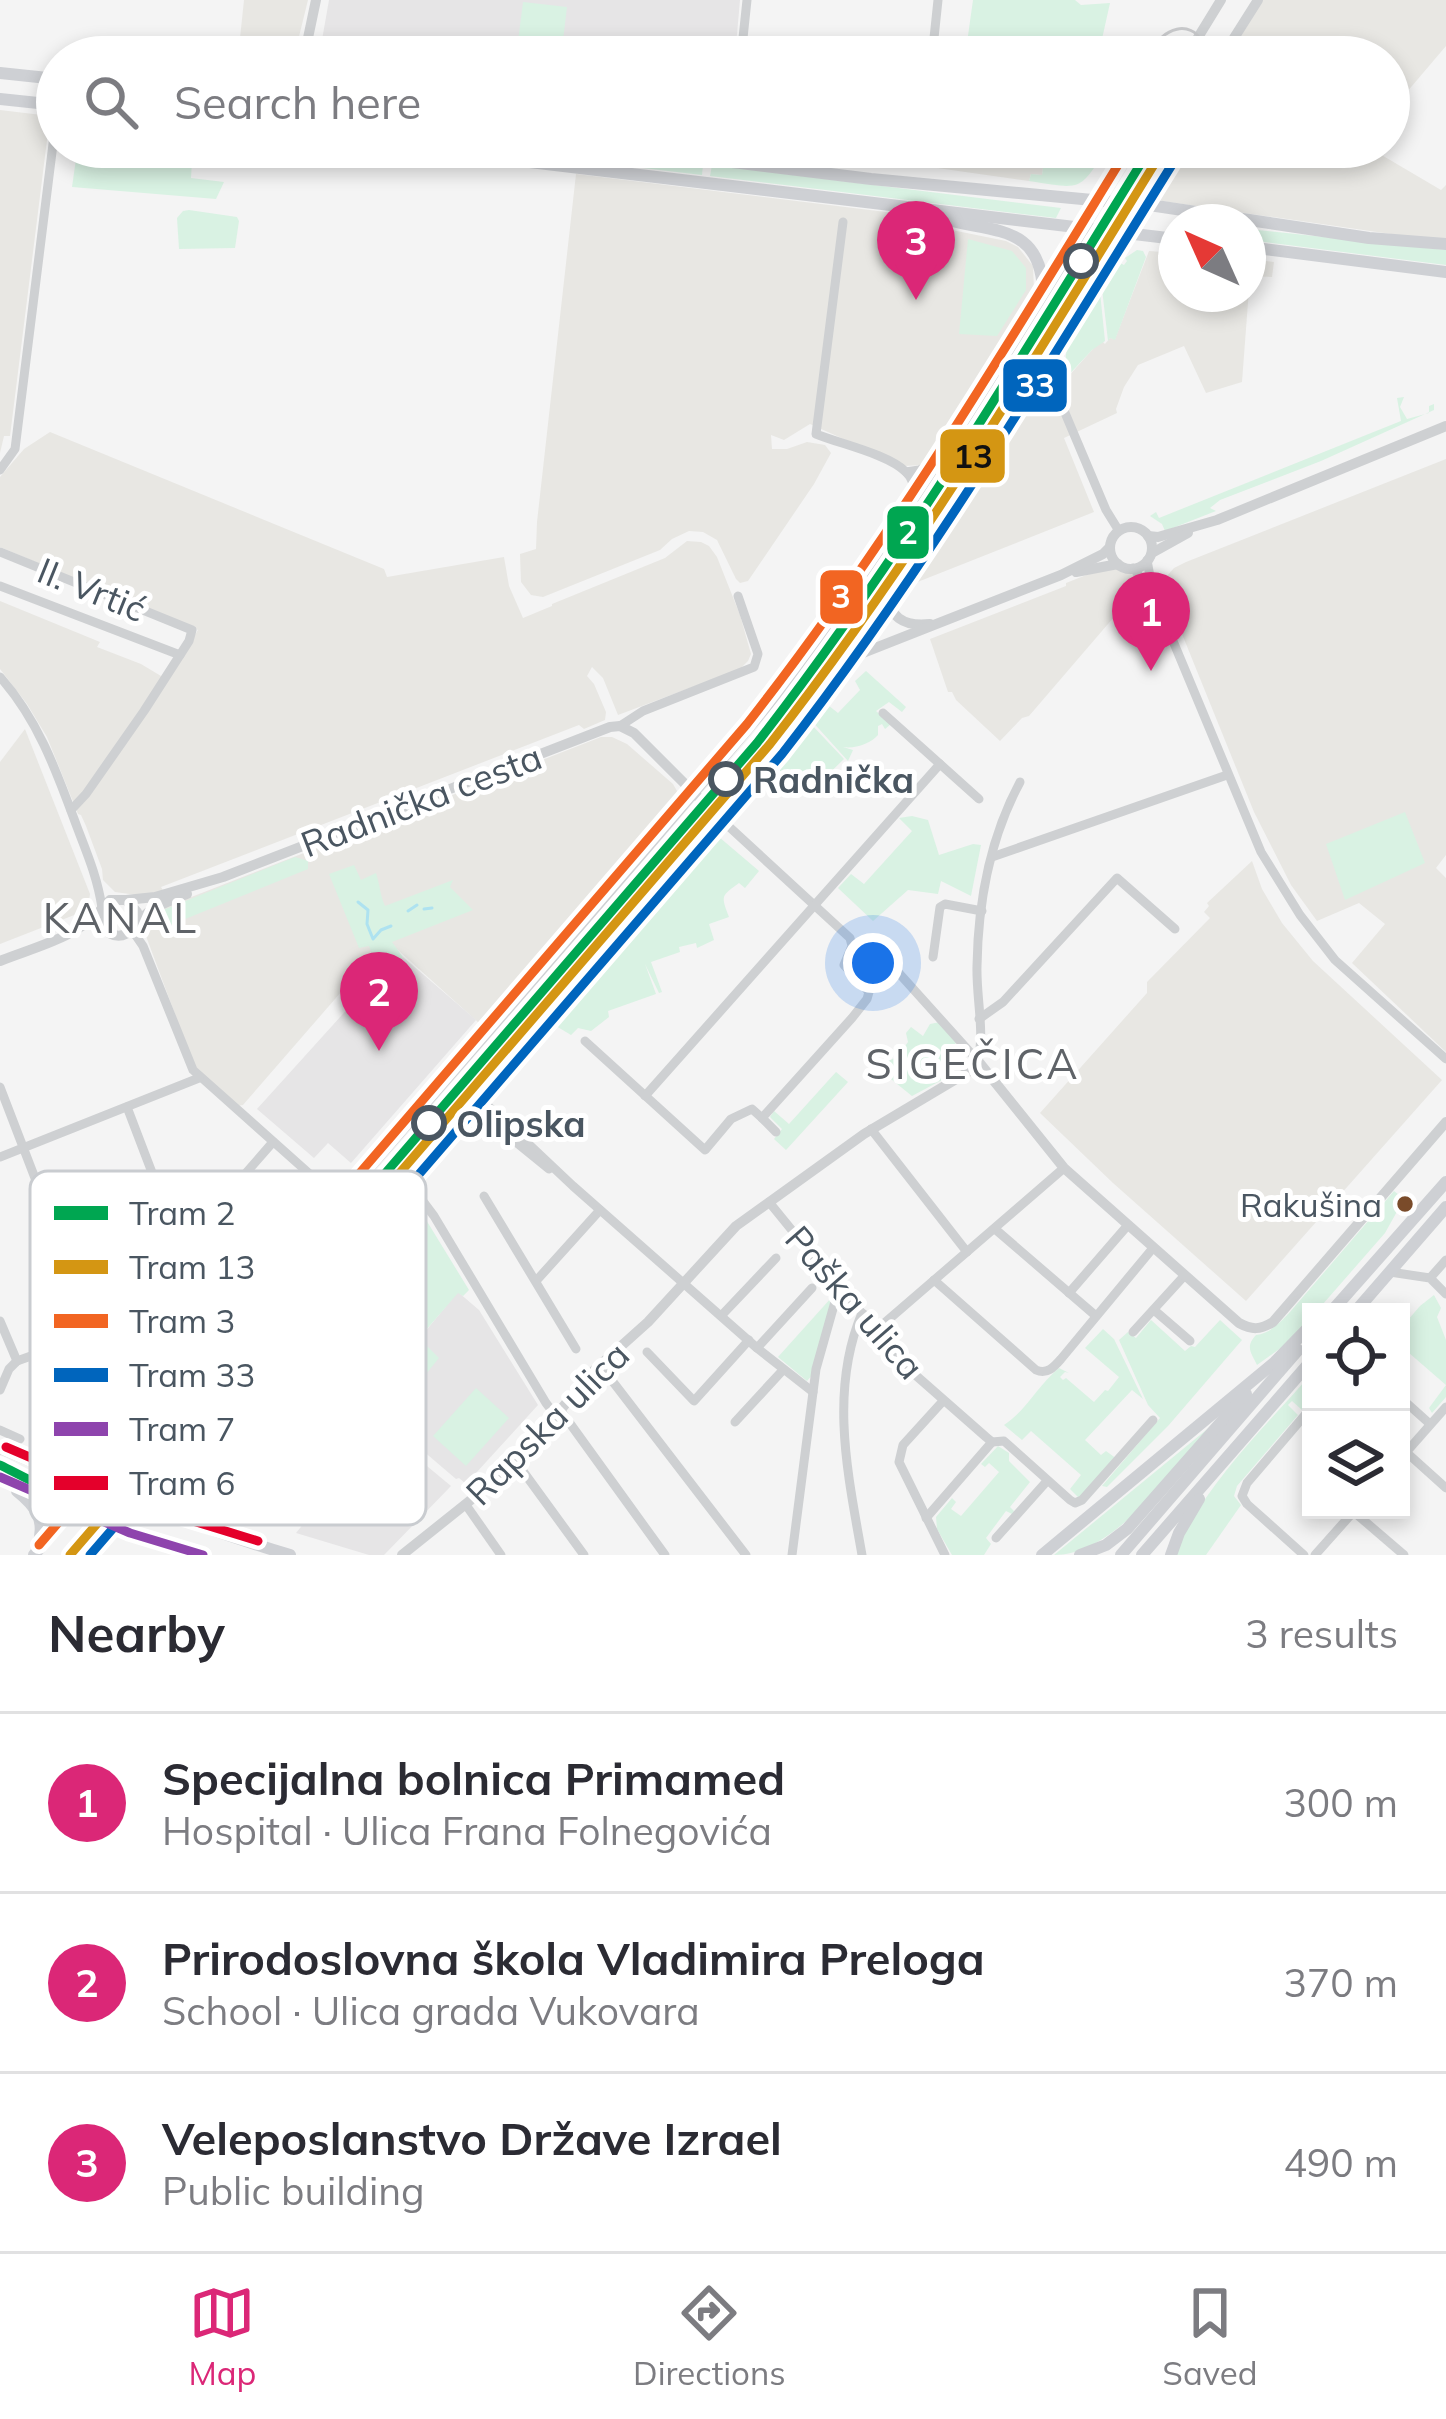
<!DOCTYPE html>
<meta charset="utf-8">
<style>
:root{--surface:#fff;--page:#f7f7f7;--text:#2b2b33;--muted:#7c7c81;--line:#e1e1e2;--accent:#db2777}
body{margin:0;font-family:Mulish,sans-serif;background:var(--page);color:var(--text)}
.controls{position:absolute;right:36px;bottom:36px;display:grid;overflow:hidden;border-radius:0px;box-shadow:0 6px 18px #0003}
.controls button{width:108px;height:108px;display:grid;place-items:center;padding:0;border:0;border-bottom:3px solid var(--line);background:var(--surface);color:var(--text);font:60px sans-serif}
.compass{position:absolute;left:1158px;top:204px;width:108px;height:108px;border-radius:50%;background:var(--surface);box-shadow:0 6px 18px #0003;rotate:315deg}
.you{position:absolute;left:873px;top:963px;width:42px;height:42px;margin:-30px;border:9px solid #fff;border-radius:50%;background:#1a73e8;box-shadow:0 0 0 18px #1a73e833}
.badge{display:grid;place-items:center;width:78px;height:78px;border-radius:50%;background:var(--accent);color:#fff;font-size:39px;font-weight:700}
.pin{position:absolute;translate:-50% -99px;filter:drop-shadow(0 3px 6px #0008)}
.pin::after{content:'';position:absolute;top:63px;width:42px;height:36px;background:inherit;clip-path:polygon(0 0,100% 0,50% 100%)}
.list{margin:0;padding:0;list-style:none}
h2{display:flex;justify-content:space-between;align-items:center;height:156px;margin:0;padding:0 48px;font-size:51px}
h2 small{font-size:39px;font-weight:400;color:var(--muted)}
.list li{display:grid;grid-template-columns:78px 1fr auto;gap:36px;align-items:center;box-sizing:border-box;height:180px;padding:0 48px;border-top:3px solid var(--line)}
.list b{display:block;font-size:45px;white-space:nowrap}
.list p{margin:0;font-size:39px;white-space:nowrap;color:var(--muted)}
.list em{font-size:39px;font-style:normal;color:var(--muted)}
.icon{flex:none;width:66px;height:66px;fill:none;stroke:currentColor;stroke-width:2;stroke-linecap:round;stroke-linejoin:round}
.map{position:relative;flex:none;width:1446px;height:1555px;overflow:hidden}
.search{position:absolute;background:var(--surface);box-shadow:0 6px 18px #0003;left:36px;right:36px;top:36px;height:132px;display:flex;align-items:center;gap:30px;box-sizing:border-box;padding:0 42px;border-radius:66px;color:var(--muted);font-size:45px}
.sheet{height:696px;background:var(--surface)}
nav{display:flex;justify-content:space-around;align-items:center;box-sizing:border-box;height:168px;border-top:3px solid var(--line);background:var(--surface);font-size:33px;color:var(--muted)}
nav a{display:grid;justify-items:center;gap:6px}
nav .on{color:var(--accent)}
.map>svg:first-child{display:block}
</style>
<div class="map">
<svg width="1446" height="1555" viewBox="0 0 1446 1555">
<rect width="100%" height="100%" fill="#f4f4f4"/>
<g fill="#e8e7e3">
<polygon points="244,0 308,0 294,57 238,57"/>
<polygon points="1263,0 1446,0 1446,46 1389,113 1389,57 1228,57"/>
<polygon points="0,110 50,116 10,436 4,436 0,453"/>
<polygon points="906,147 1046,147 1042,175 1031,174 1029,181 895,162"/>
<polygon points="1172,147 1368,147 1441,190 1446,185 1446,242 1162,201 1156,196 1152,185"/>
<polygon points="576,174 894,213 947,229 1006,241 1018,247 1033,266 1034,290 972,396 922,465 904,466 810,424 784,440 771,435 772,449 787,449 807,442 825,445 831,453 814,484 748,581 740,583 736,579 717,540 703,532 689,531 672,539 660,550 543,597 531,595 521,582 520,554 536,549 537,522"/>
<polygon points="1149,251 1176,253 1176,294 1248,294 1248,259 1274,262 1272,277 1250,276 1242,382 1206,393 1184,346 1138,365 1124,387 1116,409 1117,413 1064,438 1094,512 915,583 913,580 1035,389 1050,397 1092,350 1102,341 1105,344 1110,338 1115,339"/>
<polygon points="50,432 384,569 387,577 504,557 509,586 523,618 552,606 552,604 665,558 687,541 701,542 709,546 717,557 740,615 751,654 748,661 740,669 618,715 603,678 592,667 587,676 594,684 606,712 605,720 584,729 579,725 161,887 164,892 144,896 115,892 103,880 102,869 86,826 81,815 78,814 47,737 27,704 0,669 0,601 100,642 97,647 141,664 166,679 198,630 0,547 0,477 24,449"/>
<polygon points="1446,459 1446,855 1436,868 1446,878 1446,1052 1352,963 1385,924 1359,903 1317,921 1291,885 1254,812 1163,587 1166,577 1174,568 1186,562"/>
<polygon points="1117,567 1139,578 1151,607 1125,624 1114,617 1029,716 1022,718 1000,741 956,700 952,692 948,692 930,639 1066,586 1066,583 1099,570"/>
<polygon points="25,729 90,894 89,901 82,912 0,944 0,762"/>
<polygon points="601,737 612,737 627,744 673,784 677,791 676,801 529,973 513,984 479,1023 390,943 368,961 243,1105 237,1106 195,1068 143,928 144,921 153,912"/>
<polygon points="1252,861 1262,889 1282,923 1313,961 1442,1080 1246,1301 1113,1183 1040,1113 1147,993 1147,982 1210,918 1204,912 1209,906 1207,903"/>
</g>
<g fill="#e6e5e6">
<polygon points="329,0 740,0 735,57 319,57"/>
<polygon points="403,957 476,1020 351,1163 328,1143 314,1158 257,1109 351,1005 357,1010"/>
<polygon points="458,1292 479,1310 538,1405 466,1484 459,1478 456,1479 388,1421 438,1358 419,1339"/>
<polygon points="381,1428 451,1486 384,1555 369,1555 296,1533"/>
</g>
<g fill="#d9f2e3">
<polygon points="973,0 1075,0 1081,5 1110,3 1098,57 965,57"/>
<polygon points="523,2 567,7 561,57 516,57"/>
<polygon points="110,147 167,147 167,159 192,161 191,178 224,182 216,199 72,187 76,159 108,162"/>
<polygon points="467,147 547,147 703,165 702,175"/>
<path d="M1046,147H1108C1078,193 1082,189 1029,181L1031,174L1042,175Z"/>
<polygon points="712,165 1061,208 1056,218 710,176"/>
<polygon points="189,210 237,217 239,221 235,248 179,249 177,218 183,211"/>
<polygon points="1248,229 1446,250 1446,265 1248,240"/>
<polygon points="968,239 1012,251 1026,268 1026,290 997,336 959,334"/>
<polygon points="1137,250 1143,251 1146,257 1115,340 1110,338 1108,341 1102,289 1120,263 1124,265 1127,261 1125,258"/>
<polygon points="1100,292 1105,341 1092,350 1063,381 1067,346"/>
<polygon points="1404,397 1400,407 1407,419 1429,413 1429,406 1434,404 1434,410 1321,461 1220,500 1210,508 1216,511 1165,531 1162,524 1150,516 1156,512 1159,518 1401,421 1397,398"/>
<path d="M866,671L906,707L902,712L889,702L876,711L891,724L885,729L882,724L878,726V735C870,744 855,749 843,747L853,750L848,761L810,719L824,702L838,713L860,690L855,681Z"/>
<polygon points="809,722 844,759 813,789 798,775 781,793 763,777"/>
<polygon points="1405,812 1425,863 1345,900 1326,844"/>
<polygon points="912,816 928,820 939,855 973,844 981,845 971,896 941,881 938,894 908,890 873,921 838,888 851,874 864,884 912,831 899,818"/>
<path d="M719,837L759,871L745,888L739,883C722,896 720,894 729,917L709,924L714,940L697,948L696,943L679,947L680,952L651,962L662,992L659,993L645,964L656,994L608,1011L609,1017L591,1031L578,1028L571,1035L551,1023L706,844L712,838Z"/>
<polygon points="295,857 308,861 308,869 163,928 151,925 150,919 153,914"/>
<path d="M354,865L361,880L376,873C380,885 380,895 385,906L453,880L450,887L473,910L392,942L403,957L385,978L368,961L373,956L369,946L359,948L329,874Z"/>
<path d="M940,1022L957,1042L941,1058L955,1073L912,1096L876,1067L879,1063C897,1060 898,1056 908,1042L906,1033L911,1027L923,1036L930,1024Z"/>
<polygon points="836,1072 848,1082 786,1150 774,1139 782,1129 770,1117 774,1111 789,1124"/>
<path d="M1394,1191L1404,1199L1385,1233L1316,1312H1311V1317L1282,1347L1257,1365C1251,1352 1245,1347 1256,1335C1271,1333 1280,1322 1290,1312Z"/>
<polygon points="409,1200 420,1210 469,1290 463,1296 458,1293 419,1338 439,1358 355,1461 262,1378 276,1349 272,1346 396,1201"/>
<polygon points="1434,1295 1441,1308 1437,1317 1446,1340 1446,1397 1432,1413 1429,1408 1446,1385 1401,1346 1401,1328 1420,1306"/>
<polygon points="832,1297 813,1374 807,1381 778,1357"/>
<polygon points="1151,1320 1185,1351 1191,1346 1195,1347 1220,1320 1242,1340 1168,1426 1107,1487 1102,1486 1160,1418 1148,1405 1119,1340 1128,1332 1136,1338"/>
<path d="M1103,1329L1114,1339L1143,1399L1132,1390L1085,1440L1101,1455L1106,1451L1117,1459L1079,1498L1070,1489L1081,1475L1031,1431L1022,1440L1004,1425C1027,1410 1038,1385 1059,1368L1069,1373L1065,1372L1060,1377L1063,1380L1066,1378L1094,1402L1105,1390L1108,1391L1119,1377L1085,1348Z"/>
<path d="M1311,1374V1401L1302,1410L1292,1401L1288,1405L1298,1415L1237,1486L1234,1496L1241,1505L1206,1555H1175C1203,1485 1262,1431 1311,1374Z"/>
<polygon points="476,1388 509,1418 466,1466 433,1436"/>
<path d="M1211,1426C1173,1469 1116,1555 1054,1555Z"/>
<polygon points="998,1446 1009,1453 1009,1461 1030,1482 1010,1507 1014,1511 1012,1514 1006,1511 986,1538 991,1544 984,1555 952,1555 937,1529 936,1517 952,1498 956,1502 951,1509 961,1516 999,1472 989,1463 985,1467 981,1464"/>
</g>
<g fill="none" stroke-linecap="round" stroke-linejoin="round">
<g stroke="#aee2f0" stroke-width="3">
<polyline points="358,902 368,910 367,924 373,939 381,930 391,926"/>
<polyline points="424,909 432,908"/>
<polyline points="408,911 417,905"/>
</g>
<g stroke="#ced0d2" stroke-width="9">
<polyline points="743,40 898,57"/>
<polyline points="741,57 747,0"/>
<polyline points="932,57 938,0"/>
<polyline points="728,160 730,147"/>
<path d="M843,222L816,434C840,444 888,454 906,472C913,478 915,489 917,498"/>
<polyline points="1017,391 1024,387 1040,387 1060,401 1106,510 1119,531"/>
<polyline points="0,470 15,449 57,112"/>
<polyline points="906,472 919,470 940,460"/>
<polyline points="0,552 192,630 189,641 144,711 86,794 71,810"/>
<polyline points="1147,560 1153,593 1261,852 1300,915 1335,960 1446,1059"/>
<polyline points="1133,568 1153,593"/>
<polyline points="0,586 180,655"/>
<path d="M0,677C39,721 57,773 77,827C87,853 98,879 102,908"/>
<polyline points="883,713 979,799"/>
<polyline points="620,726 643,711 754,667 758,654 738,596"/>
<polyline points="712,811 850,938 852,946 844,965 869,992 867,999 852,1018 762,1118 776,1132"/>
<polyline points="992,857 1227,775"/>
<polyline points="132,930 143,946 193,1070 340,1201"/>
<polyline points="879,951 978,1061"/>
<polyline points="933,957 940,907 945,904 982,911"/>
<polyline points="979,1019 1003,1002 1117,878 1175,929"/>
<polyline points="585,1041 705,1150 731,1119 752,1109 762,1118"/>
<path d="M978,1061C985,1031 976,997 977,966C978,904 990,838 1020,782"/>
<polyline points="476,1086 487,1105 573,1186 757,1348 813,1392"/>
<polyline points="0,1087 91,1324 107,1342 160,1388"/>
<polyline points="645,1096 940,764"/>
<polyline points="460,1105 480,1113 549,1169"/>
<polyline points="127,1107 156,1183 201,1224"/>
<polyline points="871,1129 967,1252"/>
<polyline points="0,1157 199,1078"/>
<polyline points="397,1177 419,1196 434,1216 546,1403 556,1416"/>
<polyline points="484,1196 576,1349"/>
<polyline points="769,1202 843,1293 862,1313 881,1326 904,1365 986,1437 992,1442 1004,1441 1070,1500 1075,1503 1082,1500 1153,1420"/>
<polyline points="52,1223 156,1183"/>
<polyline points="995,1229 1096,1316"/>
<polyline points="1390,1272 1430,1278 1446,1294"/>
<polyline points="1430,1278 1446,1260"/>
<path d="M934,1280L1036,1370C1047,1375 1054,1367 1061,1359L1153,1248"/>
<polyline points="536,1281 600,1210"/>
<polyline points="1069,1293 1128,1225"/>
<polyline points="1154,1310 1190,1341"/>
<path d="M862,1313C829,1391 848,1475 862,1555"/>
<polyline points="721,1316 776,1258"/>
<polyline points="0,1321 17,1361"/>
<polyline points="881,1326 1064,1168"/>
<polyline points="1133,1332 1185,1275"/>
<polyline points="757,1348 812,1288"/>
<polyline points="647,1352 694,1401 749,1340"/>
<polyline points="17,1361 106,1329 115,1323 273,1142"/>
<polyline points="600,1365 746,1555"/>
<polyline points="0,1390 9,1369 17,1361"/>
<polyline points="1401,1398 1430,1424"/>
<polyline points="943,1401 903,1445 899,1462 945,1555"/>
<polyline points="561,1411 665,1555"/>
<polyline points="735,1422 783,1370"/>
<polyline points="0,1430 20,1439"/>
<polyline points="1406,1452 1446,1488"/>
<polyline points="1401,1458 1446,1407"/>
<polyline points="517,1463 584,1555"/>
<polyline points="89,1465 119,1436 319,1204"/>
<polyline points="466,1505 501,1555"/>
<polyline points="1354,1512 1404,1555"/>
<polyline points="926,1518 992,1442"/>
<polyline points="996,1538 1047,1481"/>
<polyline points="792,1555 816,1369 836,1298 843,1293"/>
<polyline points="1304,1555 1247,1504 1242,1496 1247,1483 1311,1408"/>
<polyline points="1315,1555 1355,1510"/>
</g>
<g stroke="#ced0d2" stroke-width="10">
<polyline points="304,57 316,0"/>
<polyline points="1186,57 1221,0"/>
<polyline points="1222,57 1258,0"/>
<polyline points="1099,201 1131,147"/>
<polyline points="1132,205 1167,147"/>
<circle cx="1131" cy="548" r="21"/>
<polyline points="1148,536 1158,537 1217,520 1446,426"/>
<polyline points="1152,553 1188,533"/>
<polyline points="1076,572 1118,564"/>
<path d="M888,590C887,617 904,627 930,624"/>
<polyline points="831,670 855,656 1061,575 1103,554 1110,547"/>
<polyline points="126,900 155,897 223,877 610,727 620,726 634,733 712,811"/>
<path d="M136,923L137,912L126,900H110C104,906 100,907 100,916C100,923 103,930 109,933C129,944 137,919 150,911C161,903 175,899 187,894"/>
<path d="M0,961C35,947 75,938 101,910"/>
<path d="M402,1555L517,1463L590,1374L648,1322L736,1226L864,1134L968,1072L978,1061L1064,1168L1239,1323C1252,1330 1260,1330 1273,1322L1446,1122"/>
</g>
<g stroke="#ced0d4" stroke-width="12">
<polyline points="0,73 57,79"/>
<polyline points="0,99 57,105"/>
<polyline points="404,147 1176,239"/>
<polyline points="610,147 871,179 1156,206 1369,238 1446,244"/>
<path d="M928,213C979,236 1043,215 1043,295"/>
<polyline points="1248,247 1446,272"/>
<polyline points="1331,1312 1446,1182"/>
<polyline points="1355,1312 1446,1207"/>
<path d="M0,1448C96,1488 191,1525 290,1555"/>
<polyline points="152,1463 151,1491 169,1514"/>
<path d="M0,1478C67,1509 133,1534 203,1555"/>
<path d="M17,1491C36,1506 46,1520 38,1545"/>
<path d="M34,1555C288,1255 552,964 804,661C915,518 1007,358 1099,201"/>
<polyline points="73,1555 694,834 824,676 889,589 926,531 1061,323 1132,205"/>
<polyline points="1042,1555 1275,1362 1311,1325"/>
<polyline points="1080,1555 1106,1545 1127,1529 1246,1394"/>
<polyline points="1121,1555 1298,1350"/>
<polyline points="1142,1555 1311,1361"/>
<polyline points="1171,1555 1179,1533 1199,1499"/>
</g>
<g stroke="#c9cacc" stroke-width="3">
<path d="M1158,57L1162,37C1181,20 1206,30 1204,57"/>
<polyline points="82,1524 98,1516 117,1515"/>
</g>
<defs>
<path id="tram-1" d="M0,1465C24,1476 75,1508 101,1497C107,1495 111,1490 116,1485L757,743C904,554 1026,350 1151,147"/>
<path id="tram-2" d="M70,1555L770,744C916,558 1036,356 1160,155"/>
<path id="tram-3" d="M39,1545L747,724C890,542 1008,344 1129,147"/>
<path id="tram-4" d="M90,1555L782,754C928,567 1048,364 1173,163"/>
<polyline id="tram-5" points="0,1477 130,1533 203,1555"/>
<polyline id="tram-6" points="6,1447 141,1505 258,1541"/>
</defs>
<use href="#tram-1" stroke="#fff" stroke-width="18"/>
<use href="#tram-2" stroke="#fff" stroke-width="18"/>
<use href="#tram-3" stroke="#fff" stroke-width="18"/>
<use href="#tram-4" stroke="#fff" stroke-width="18"/>
<use href="#tram-5" stroke="#fff" stroke-width="18"/>
<use href="#tram-6" stroke="#fff" stroke-width="18"/>
<use href="#tram-1" stroke="#00a651" stroke-width="9"/>
<use href="#tram-2" stroke="#d49613" stroke-width="9"/>
<use href="#tram-3" stroke="#f26522" stroke-width="9"/>
<use href="#tram-4" stroke="#0065bd" stroke-width="9"/>
<use href="#tram-5" stroke="#8e44ad" stroke-width="9"/>
<use href="#tram-6" stroke="#e4002b" stroke-width="9"/>
</g>
<g fill="#fff" stroke="#4a5661" stroke-width="6">
<circle cx="1081" cy="261" r="15"/>
<circle cx="726" cy="779" r="15"/>
<circle cx="429" cy="1123" r="15"/>
</g>
<circle fill="#7a4b2a" stroke="#fff" stroke-width="4.5" cx="1405" cy="1204" r="10"/>
<g text-anchor="middle" dominant-baseline="central" stroke-width="10" stroke-linejoin="round" paint-order="stroke">
<g font-size="33" fill="#4a5661" stroke="#fff" text-anchor="end">
<text x="1382" y="1204">Rakušina</text>
</g>
<g font-size="36" fill="#4a5661" stroke="#fff">
<text transform="translate(92 589) rotate(22)">II. Vrtić</text>
<text transform="translate(421 800) rotate(-21)">Radnička cesta</text>
<text transform="translate(855 1302) rotate(49)">Paška ulica</text>
<text transform="translate(547 1423) rotate(-45)">Rapska ulica</text>
</g>
<g font-size="36" font-weight="bold" fill="#4a5661" stroke="#fff" text-anchor="start">
<text x="753" y="779">Radnička</text>
<text x="456" y="1123">Olipska</text>
</g>
<g font-size="42" letter-spacing="3" fill="#5f6368" stroke="#fff">
<text x="121" y="917">KANAL</text>
<text x="973" y="1063">SIGEČICA</text>
</g>
</g>
<rect x="30" y="1171" width="396" height="354" rx="18" fill="#fff" stroke="#c9ccd0" stroke-width="3"/>
<rect x="54" y="1206" width="54" height="14" fill="#00a651"/>
<rect x="54" y="1260" width="54" height="14" fill="#d49613"/>
<rect x="54" y="1314" width="54" height="14" fill="#f26522"/>
<rect x="54" y="1368" width="54" height="14" fill="#0065bd"/>
<rect x="54" y="1422" width="54" height="14" fill="#8e44ad"/>
<rect x="54" y="1476" width="54" height="14" fill="#e4002b"/>
<g font-size="33" fill="#4a5661">
<text x="129" y="1225">Tram 2</text>
<text x="129" y="1279">Tram 13</text>
<text x="129" y="1333">Tram 3</text>
<text x="129" y="1387">Tram 33</text>
<text x="129" y="1441">Tram 7</text>
<text x="129" y="1495">Tram 6</text>
</g>
<g stroke="#fff" stroke-width="4.5">
<rect x="1001" y="357" width="68" height="57" rx="12" fill="#0065bd"/>
<rect x="938" y="427" width="69" height="58" rx="12" fill="#d49613"/>
<rect x="885" y="504" width="46" height="57" rx="12" fill="#00a651"/>
<rect x="818" y="568" width="47" height="58" rx="12" fill="#f26522"/>
</g>
<g font-size="33" text-anchor="middle" font-weight="bold" fill="#fff">
<text x="1035" y="397">33</text>
<text x="908" y="544">2</text>
<text x="841" y="608">3</text>
</g>
<g font-size="33" text-anchor="middle" font-weight="bold" fill="#111">
<text x="973" y="468">13</text>
</g>
</svg>
<div class="controls">
<button><svg class="icon" aria-label="locate" viewBox="0 0 24 24"><circle cx="12" cy="12" r="6"/><path d="M12 2v4M12 18v4M2 12h4M18 12h4"/></svg></button>
<button><svg class="icon" aria-label="layers" viewBox="0 0 24 24"><path d="M12 4l9 5-9 5-9-5zM3 14l9 5 9-5"/></svg></button>
</div>
<svg class="compass" viewBox="-18 -18 36 36"><path d="M0-13l5 13h-10z" fill="#e53935"/><path d="M0 13l5-13h-10z" fill="#7c7c81"/></svg>
<div class="you"></div>
<div class="pin badge" style="left:1151px;top:671px">1</div>
<div class="pin badge" style="left:379px;top:1051px">2</div>
<div class="pin badge" style="left:916px;top:300px">3</div>
<div class="search"><svg class="icon" aria-label="search" viewBox="0 0 24 24"><circle cx="10" cy="10" r="6"/><path d="M15 15l6 6"/></svg>Search here</div>
</div>
<section class="sheet">
<h2>Nearby<small>3 results</small></h2>
<ul class="list">
<li><span class="badge">1</span><div><b>Specijalna bolnica Primamed</b><p>Hospital · Ulica Frana Folnegovića</p></div><em>300 m</em></li>
<li><span class="badge">2</span><div><b>Prirodoslovna škola Vladimira Preloga</b><p>School · Ulica grada Vukovara</p></div><em>370 m</em></li>
<li><span class="badge">3</span><div><b>Veleposlanstvo Države Izrael</b><p>Public building</p></div><em>490 m</em></li>
</ul>
</section>
<nav>
<a class="on"><svg class="icon" aria-label="map" viewBox="0 0 24 24"><path d="M3 6l6-2 6 2 6-2v14l-6 2-6-2-6 2zM9 4v14M15 6v14"/></svg>Map</a>
<a><svg class="icon" aria-label="directions" viewBox="0 0 24 24"><path d="M12 3l9 9-9 9-9-9zM9 14v-3h6M13 9l2 2-2 2"/></svg>Directions</a>
<a><svg class="icon" aria-label="saved" viewBox="0 0 24 24"><path d="M7 4h10v16l-5-4-5 4z"/></svg>Saved</a>
</nav>
